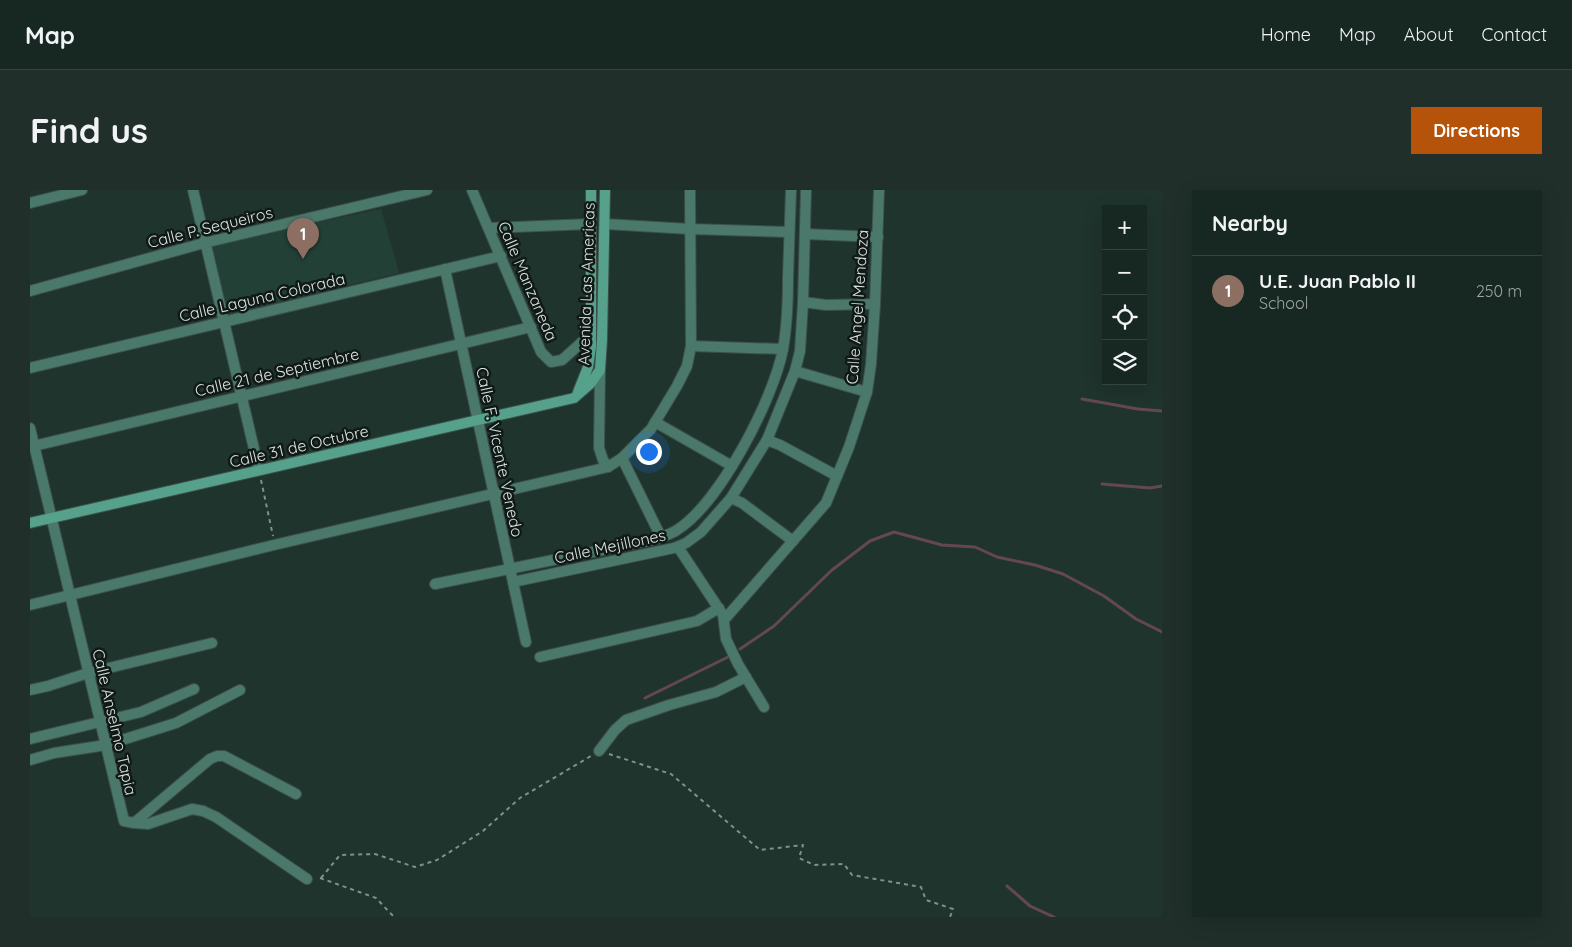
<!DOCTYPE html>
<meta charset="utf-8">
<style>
:root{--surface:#172722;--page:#202f2a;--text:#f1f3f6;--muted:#9ea5a5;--line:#364440;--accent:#b45309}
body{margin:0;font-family:Quicksand,sans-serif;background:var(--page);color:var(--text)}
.controls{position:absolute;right:15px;top:15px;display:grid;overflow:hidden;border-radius:0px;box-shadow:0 5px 20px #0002}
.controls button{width:45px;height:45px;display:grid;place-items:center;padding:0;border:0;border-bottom:1px solid var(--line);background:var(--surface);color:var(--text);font:25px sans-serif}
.you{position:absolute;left:618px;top:261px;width:18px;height:18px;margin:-12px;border:4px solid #fff;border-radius:50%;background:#1a73e8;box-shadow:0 0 0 8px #1a73e833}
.badge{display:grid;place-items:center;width:32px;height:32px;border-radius:50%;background:var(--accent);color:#fff;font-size:16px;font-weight:700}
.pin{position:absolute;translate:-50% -41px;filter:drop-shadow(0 1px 2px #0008)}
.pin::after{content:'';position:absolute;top:26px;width:18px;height:15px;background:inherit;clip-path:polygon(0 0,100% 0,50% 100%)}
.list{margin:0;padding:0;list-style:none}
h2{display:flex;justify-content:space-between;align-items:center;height:65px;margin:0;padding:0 20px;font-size:21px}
h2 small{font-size:16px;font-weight:400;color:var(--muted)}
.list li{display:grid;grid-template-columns:32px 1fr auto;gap:15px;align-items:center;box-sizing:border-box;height:70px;padding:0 20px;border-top:1px solid var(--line)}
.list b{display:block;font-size:19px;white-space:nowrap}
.list p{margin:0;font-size:16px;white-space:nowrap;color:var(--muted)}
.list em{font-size:16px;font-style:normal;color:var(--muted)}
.icon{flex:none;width:28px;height:28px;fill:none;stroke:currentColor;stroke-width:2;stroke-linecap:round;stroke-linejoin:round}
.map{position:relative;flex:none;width:1132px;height:727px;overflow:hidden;border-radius:0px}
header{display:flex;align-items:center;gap:30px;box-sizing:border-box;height:70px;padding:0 25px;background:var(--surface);border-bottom:1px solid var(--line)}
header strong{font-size:24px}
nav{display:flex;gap:28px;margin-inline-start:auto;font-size:18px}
.intro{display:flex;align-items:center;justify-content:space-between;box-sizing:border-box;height:120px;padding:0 30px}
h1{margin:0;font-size:35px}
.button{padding:12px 22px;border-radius:0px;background:var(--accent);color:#fff;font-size:18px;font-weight:700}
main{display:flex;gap:30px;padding:0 30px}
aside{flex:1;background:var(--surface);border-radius:0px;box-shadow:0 5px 20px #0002}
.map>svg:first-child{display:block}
</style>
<header>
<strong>Map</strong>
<nav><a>Home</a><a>Map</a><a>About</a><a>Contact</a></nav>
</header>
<div class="intro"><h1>Find us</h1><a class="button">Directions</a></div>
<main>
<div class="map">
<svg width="1132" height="727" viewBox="0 0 1132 727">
<rect width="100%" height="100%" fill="#1f342d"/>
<polygon fill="#234037" points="351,19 369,83 195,126 178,55"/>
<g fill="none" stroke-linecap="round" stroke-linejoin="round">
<g stroke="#65484f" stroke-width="3">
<polyline points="1052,209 1108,219 1132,221"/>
<polyline points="1072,294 1120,298 1132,296"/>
<polyline points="710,459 744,436 802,380 840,351 864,342 912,355 945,357 967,367 1005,375 1033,384 1074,406 1106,429 1132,442"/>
<polyline points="615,508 698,467"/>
<polyline points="977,696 1000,716 1024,727"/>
</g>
<defs>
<g id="minor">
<polyline points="163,0 229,280"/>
<polyline points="442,0 511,162 521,172 532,170 561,144"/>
<polyline points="0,13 52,0"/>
<polyline points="575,34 660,39 759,42"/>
<polyline points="459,38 561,34"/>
<polyline points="775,44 848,47"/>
<polyline points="415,79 496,452"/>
<polyline points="0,101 174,53 397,0"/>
<polyline points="773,112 796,115 845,114"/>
<polyline points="661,156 753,159"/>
<polyline points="0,178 471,66"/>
<polyline points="570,180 569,258 573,270 578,277"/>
<polyline points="765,181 837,202"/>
<polyline points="625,232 702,276"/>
<polyline points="0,238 94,631 104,633 118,634 162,619 173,621 186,627 277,689"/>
<polyline points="737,250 750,255 807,286"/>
<polyline points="0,257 501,137"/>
<polyline points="592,268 631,347"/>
<polyline points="701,308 712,313 763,351"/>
<polyline points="648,357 693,425 696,449 708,474 734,517"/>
<polyline points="483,392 644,358 656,353 671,342 701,308 737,250 765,181 770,161 773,112 776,0"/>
<path d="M405,394L627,349C633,346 641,344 647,340C690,313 744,208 753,159C757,136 758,111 758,87C759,58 760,29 761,0"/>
<polyline points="0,415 244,355 578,277 592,268 621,239 647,196 657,176 661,156 660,0"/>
<polyline points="694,430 796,313 819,257 837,202 841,174 845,114 849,0"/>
<polyline points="510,467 667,431 689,418"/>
<polyline points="0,500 18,496 58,483 182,453"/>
<polyline points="0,549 111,522 164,499"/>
<polyline points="569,561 585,540 596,530 639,515 686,502 716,487"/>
<polyline points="0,570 24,563 76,555 146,533 210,500"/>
<polyline points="104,633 180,569 187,566 194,566 266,604"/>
</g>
<g id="secondary">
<polyline points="548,202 558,177 561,157 561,0"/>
<polyline points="0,333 544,208 560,194 570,180 572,150 575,0"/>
</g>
</defs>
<use href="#minor" stroke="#3d504a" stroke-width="12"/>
<use href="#secondary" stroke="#3d504a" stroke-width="12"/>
<g stroke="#80908b" stroke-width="2" stroke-dasharray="4 4" stroke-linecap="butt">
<polyline points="231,290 243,346"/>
<polyline points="579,564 641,584 730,660 773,655 769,668 784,675 814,674 822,685 891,697 896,710 923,719 920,727"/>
<polyline points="290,688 346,708 364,727"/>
<polyline points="291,688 310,665 345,664 385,677 407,670 453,641 490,608 561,566"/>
</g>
<use href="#minor" stroke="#4a786a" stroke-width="10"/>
<use href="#secondary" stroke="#55a18b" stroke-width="10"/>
</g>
<g text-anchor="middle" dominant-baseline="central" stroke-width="5" stroke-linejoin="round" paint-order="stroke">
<g font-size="16" fill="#d8e4e0" stroke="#101916">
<text transform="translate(180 37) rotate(-14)">Calle P. Sequeiros</text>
<text transform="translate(498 91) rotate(67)">Calle Manzaneda</text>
<text transform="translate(556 94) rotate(-88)">Avenida Las Americas</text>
<text transform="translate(232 107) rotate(-13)">Calle Laguna Colorada</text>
<text transform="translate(827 117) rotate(-86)">Calle Angel Mendoza</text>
<text transform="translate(247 182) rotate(-13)">Calle 21 de Septiembre</text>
<text transform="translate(269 256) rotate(-13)">Calle 31 de Octubre</text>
<text transform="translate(470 262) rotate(78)">Calle F. Vicente Venedo</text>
<text transform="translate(580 356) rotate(-12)">Calle Mejillones</text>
<text transform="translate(85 532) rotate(77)">Calle Anselmo Tapia</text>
</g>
</g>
</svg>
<div class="controls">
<button>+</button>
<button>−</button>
<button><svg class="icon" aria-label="locate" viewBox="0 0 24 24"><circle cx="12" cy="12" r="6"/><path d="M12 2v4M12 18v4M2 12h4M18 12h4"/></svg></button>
<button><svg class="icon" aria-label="layers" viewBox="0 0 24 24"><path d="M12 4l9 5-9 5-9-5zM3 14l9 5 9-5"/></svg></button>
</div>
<div class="you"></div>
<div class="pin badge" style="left:273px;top:69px;background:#8d6e63">1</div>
</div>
<aside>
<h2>Nearby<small></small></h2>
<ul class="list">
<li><span class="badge" style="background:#8d6e63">1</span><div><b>U.E. Juan Pablo II</b><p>School</p></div><em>250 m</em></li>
</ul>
</aside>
</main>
